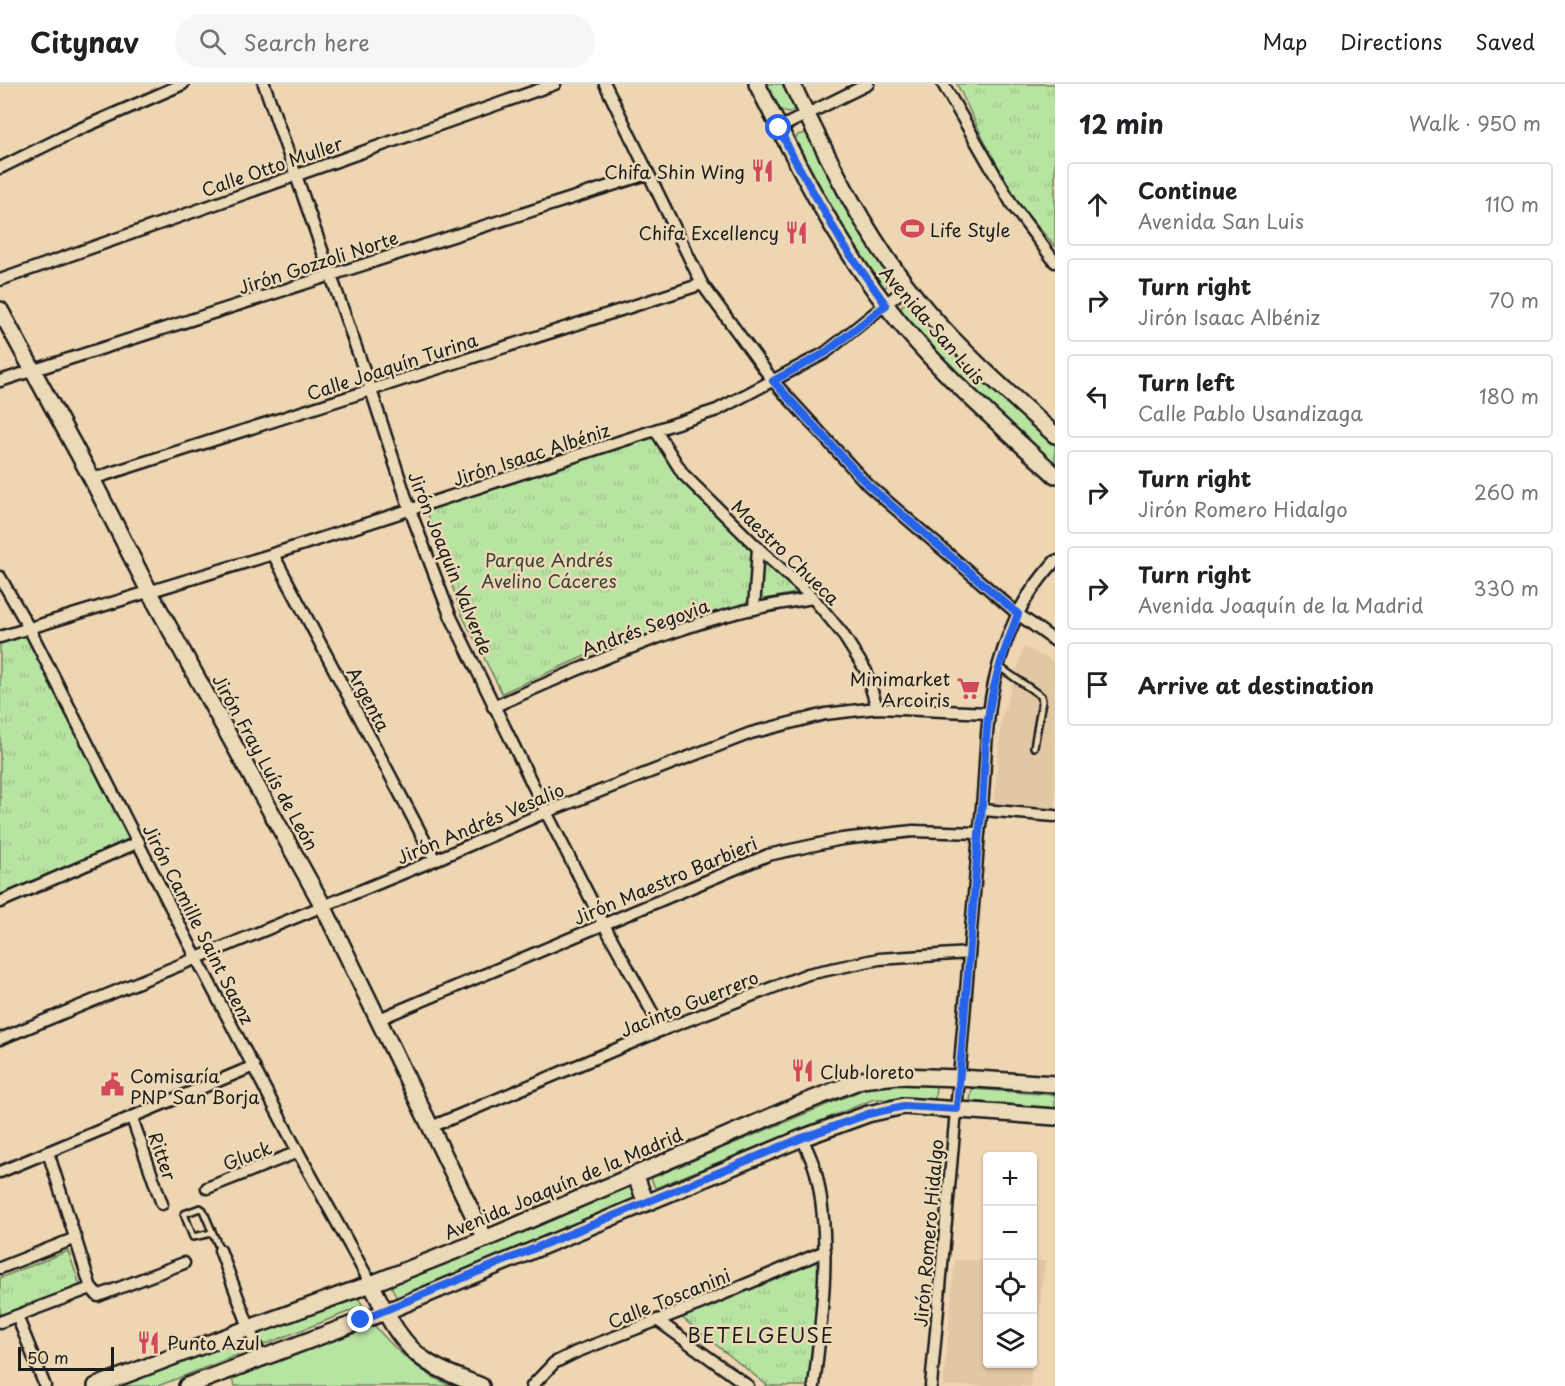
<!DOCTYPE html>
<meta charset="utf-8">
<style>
:root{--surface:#fff;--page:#f6f6f6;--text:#202124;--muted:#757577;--line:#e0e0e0}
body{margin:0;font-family:"Playpen Sans",sans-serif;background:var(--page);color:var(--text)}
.controls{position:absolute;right:18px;bottom:18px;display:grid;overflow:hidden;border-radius:6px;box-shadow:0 2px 4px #0004}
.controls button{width:54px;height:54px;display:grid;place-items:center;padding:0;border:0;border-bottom:2px solid var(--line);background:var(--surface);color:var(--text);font:30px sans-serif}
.scale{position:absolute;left:18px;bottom:15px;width:96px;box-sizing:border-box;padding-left:6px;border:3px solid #1c1c1c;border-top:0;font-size:16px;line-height:21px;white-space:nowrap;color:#1c1c1c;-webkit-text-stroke:4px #ecd9b7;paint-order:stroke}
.stop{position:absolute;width:18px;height:18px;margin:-14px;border:4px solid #2563eb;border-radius:50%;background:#fff}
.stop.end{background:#2563eb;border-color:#fff;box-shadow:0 2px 6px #0008}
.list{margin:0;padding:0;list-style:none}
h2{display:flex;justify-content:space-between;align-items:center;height:78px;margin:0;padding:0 24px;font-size:26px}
h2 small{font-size:20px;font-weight:400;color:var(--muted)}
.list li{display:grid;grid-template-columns:39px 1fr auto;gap:18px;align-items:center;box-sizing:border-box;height:84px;margin:0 12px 12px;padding:0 12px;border:2px solid var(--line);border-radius:6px}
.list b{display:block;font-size:22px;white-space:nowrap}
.list p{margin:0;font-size:20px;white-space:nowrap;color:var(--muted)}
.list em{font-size:20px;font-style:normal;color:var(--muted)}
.icon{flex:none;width:33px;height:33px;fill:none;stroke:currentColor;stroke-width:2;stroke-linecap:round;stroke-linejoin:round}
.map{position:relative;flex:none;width:1055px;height:1302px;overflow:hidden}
header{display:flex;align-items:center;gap:36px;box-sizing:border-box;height:84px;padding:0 30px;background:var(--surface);border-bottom:2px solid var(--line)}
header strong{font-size:28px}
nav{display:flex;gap:33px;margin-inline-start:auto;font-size:21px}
.search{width:420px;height:54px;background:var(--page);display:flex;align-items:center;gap:15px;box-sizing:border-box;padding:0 21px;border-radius:33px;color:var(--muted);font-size:22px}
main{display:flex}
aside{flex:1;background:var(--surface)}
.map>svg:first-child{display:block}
</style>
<header>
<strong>Citynav</strong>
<div class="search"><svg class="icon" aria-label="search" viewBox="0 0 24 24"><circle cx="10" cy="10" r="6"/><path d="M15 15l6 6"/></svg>Search here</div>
<nav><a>Map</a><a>Directions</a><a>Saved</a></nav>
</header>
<main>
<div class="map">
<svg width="1055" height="1302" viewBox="0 0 1055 1302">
<defs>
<pattern id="park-tufts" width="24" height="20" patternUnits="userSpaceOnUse" patternTransform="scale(1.5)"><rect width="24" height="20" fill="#b8e4a2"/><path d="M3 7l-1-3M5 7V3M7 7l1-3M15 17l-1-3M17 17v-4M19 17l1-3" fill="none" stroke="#9ec38b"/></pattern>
</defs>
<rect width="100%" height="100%" fill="#eed6b3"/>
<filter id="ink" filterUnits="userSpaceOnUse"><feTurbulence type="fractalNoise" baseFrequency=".0167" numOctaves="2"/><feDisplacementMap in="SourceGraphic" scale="12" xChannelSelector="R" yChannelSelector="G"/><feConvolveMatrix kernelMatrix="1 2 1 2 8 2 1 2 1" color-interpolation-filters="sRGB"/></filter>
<g filter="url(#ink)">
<g fill="#e2c7a5">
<polygon points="1024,563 1055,578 1055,726 994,721 1001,636"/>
<polygon points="955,1176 987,1176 987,1280 1032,1280 1033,1177 1045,1177 1030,1302 943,1302"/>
</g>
<g fill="#b8e4a2" stroke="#6a805f" stroke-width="1.5">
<polygon points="765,0 783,0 793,19 794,26 788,29 782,27 772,15"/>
<path d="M805,49L809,50C821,71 829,96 841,118C856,144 875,167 891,192V196L886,203L878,201L850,161L795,61L794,56L798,51Z"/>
<path d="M911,218L1055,357V382C1001,333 946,285 901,228L902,221Z"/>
<polygon points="874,1001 936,1001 935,1016 874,1015 655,1104 651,1094"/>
<polygon points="972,1005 1055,1011 1055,1024 970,1017"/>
<polygon points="632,1102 635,1114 397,1215 390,1199"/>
<polygon points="355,1208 363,1222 158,1302 113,1302"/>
<path d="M374,1241C395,1266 420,1289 451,1302H235L231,1293Z"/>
</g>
<g fill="url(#park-tufts)" stroke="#6a805f" stroke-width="1.5">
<polygon points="957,0 1055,0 1055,162 1019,121 992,73"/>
<polygon points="654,352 753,465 750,517 592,569 502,609 462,531 426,425"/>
<polygon points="761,470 806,507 759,516"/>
<polygon points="26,549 129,755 0,811 0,558"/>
<polygon points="68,1167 80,1201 0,1233 0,1194"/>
<polygon points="822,1174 810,1302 768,1302 681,1233"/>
</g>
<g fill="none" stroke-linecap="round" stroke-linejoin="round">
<defs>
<g id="lane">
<polyline points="998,582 1041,612 1042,617 1034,663"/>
<polyline points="212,1149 193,1153 184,1130 200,1124 203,1126 220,1166"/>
</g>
<g id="street">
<polyline points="264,0 371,306 410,426 450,531 546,728 603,839 662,946"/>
<polyline points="605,0 702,200 773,297 868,401 1018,530 1055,557"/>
<polyline points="943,0 1013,122 1055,178"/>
<polyline points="779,44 868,0"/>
<polyline points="0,84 75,47 183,0"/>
<polyline points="0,196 555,0"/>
<polyline points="0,297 647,90"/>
<polyline points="656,347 683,390 758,464 813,514 842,549 866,587 877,624"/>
<polyline points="92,395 702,200"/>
<polyline points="273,470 435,776"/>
<polyline points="0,493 29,544 197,875 298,1068 371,1200"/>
<polyline points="754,525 758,464"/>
<polyline points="0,553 273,470 717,326 825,269 907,203"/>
<path d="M493,623C570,589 647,553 728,531C756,523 785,519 813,514"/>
<polyline points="983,726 1055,732"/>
<polyline points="0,818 139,758"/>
<polyline points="379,935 768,771 842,755 913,747 979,749"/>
<polyline points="0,955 435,776 546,728 751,649 825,630 877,624 989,629"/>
<polyline points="132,1034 162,1120"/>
<polyline points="431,1043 662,946 808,890 879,875 969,869"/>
<path d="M802,1054C807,1065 813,1077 816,1089C832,1155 822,1234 814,1302"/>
<polyline points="48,1068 91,1204 98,1212 184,1179"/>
<polyline points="0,1088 254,982"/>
<polyline points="207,1104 298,1068"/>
<polyline points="220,1166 261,1275"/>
<polyline points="0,1184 76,1154"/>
<polyline points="17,1232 45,1302"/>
<polyline points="657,1236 748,1302"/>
<polyline points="0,1238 91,1204"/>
<polyline points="532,1302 554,1279 576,1268 702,1219 825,1167"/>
<path d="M931,1302L959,994L979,749C985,710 984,670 989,630C993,591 1009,538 1032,506C1039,496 1047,486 1055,477"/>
</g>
<g id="secondary">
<path d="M757,0C795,76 833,152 885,220C934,284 996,337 1055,391"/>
<path d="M792,0C830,79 869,160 927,227C966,272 1011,311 1055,351"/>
<polyline points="0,226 92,395 149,507 323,822 485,1155"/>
<polyline points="635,1090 646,1119"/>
<path d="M371,1200C386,1229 400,1261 429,1279C445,1289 464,1295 481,1302"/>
<polyline points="96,1302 249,1244 371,1200 485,1155 798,1021 861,996 898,992 959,994 1055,1000"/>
<polyline points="187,1302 385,1228 802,1054 868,1030 904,1022 1055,1033"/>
</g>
</defs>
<use href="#lane" stroke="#1c1c1c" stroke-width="10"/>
<use href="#street" stroke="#1c1c1c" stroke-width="15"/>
<use href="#secondary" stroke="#1c1c1c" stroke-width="20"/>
<use href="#lane" stroke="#ecd9b7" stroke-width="5"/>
<use href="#street" stroke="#ecd9b7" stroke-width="10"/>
<use href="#secondary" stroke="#ecd9b7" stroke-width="15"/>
</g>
</g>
<g fill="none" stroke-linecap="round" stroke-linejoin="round" filter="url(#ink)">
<path stroke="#2563eb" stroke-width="8" d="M361,1236L802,1054L868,1030L904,1022L957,1025L979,749C985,709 983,668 989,628C994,594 1006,562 1018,530L868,401L773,297L825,269L886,221L844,162L793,73L779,44"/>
</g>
<defs>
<symbol id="restaurant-bare" viewBox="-9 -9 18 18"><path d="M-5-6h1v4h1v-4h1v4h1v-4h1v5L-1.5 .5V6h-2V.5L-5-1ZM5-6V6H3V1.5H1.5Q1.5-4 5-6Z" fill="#d1495b" stroke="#ecd9b7" stroke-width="2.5" paint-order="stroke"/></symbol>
<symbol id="stadium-bare" viewBox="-9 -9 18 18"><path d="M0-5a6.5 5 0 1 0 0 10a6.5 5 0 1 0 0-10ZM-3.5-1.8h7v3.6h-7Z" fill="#d1495b" stroke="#ecd9b7" stroke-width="2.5" paint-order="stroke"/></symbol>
<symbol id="supermarket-bare" viewBox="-9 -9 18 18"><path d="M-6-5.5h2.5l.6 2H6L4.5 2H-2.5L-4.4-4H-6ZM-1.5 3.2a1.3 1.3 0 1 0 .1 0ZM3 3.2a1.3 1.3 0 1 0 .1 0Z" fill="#d1495b" stroke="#ecd9b7" stroke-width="2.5" paint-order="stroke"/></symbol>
<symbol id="civic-bare" viewBox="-9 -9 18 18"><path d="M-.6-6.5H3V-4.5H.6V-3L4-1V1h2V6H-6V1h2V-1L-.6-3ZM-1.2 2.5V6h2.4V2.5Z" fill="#d1495b" stroke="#ecd9b7" stroke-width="2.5" paint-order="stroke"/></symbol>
</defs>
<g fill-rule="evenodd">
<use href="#restaurant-bare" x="746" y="70" width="33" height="33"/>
<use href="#stadium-bare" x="896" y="128" width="33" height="33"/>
<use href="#restaurant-bare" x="780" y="132" width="33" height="33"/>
<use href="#supermarket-bare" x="952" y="588" width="33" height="33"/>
<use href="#restaurant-bare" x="786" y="970" width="33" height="33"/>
<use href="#civic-bare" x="96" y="984" width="33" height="33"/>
<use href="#restaurant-bare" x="132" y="1242" width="33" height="33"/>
</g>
<g text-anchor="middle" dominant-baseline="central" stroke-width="5" stroke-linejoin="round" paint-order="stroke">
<g font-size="18" fill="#1c1c1c" stroke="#ecd9b7">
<text transform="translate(272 82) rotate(-19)">Calle Otto Muller</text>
<text transform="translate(318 178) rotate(-18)">Jirón Gozzoli Norte</text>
<text transform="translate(933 241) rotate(49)">Avenida San Luis</text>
<text transform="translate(392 282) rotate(-18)">Calle Joaquín Turina</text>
<text transform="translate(531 370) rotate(-18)">Jirón Isaac Albéniz</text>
<text transform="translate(786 468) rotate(44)">Maestro Chueca</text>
<text transform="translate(451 479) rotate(68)">Jirón Joaquin Valverde</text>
<text transform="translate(645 543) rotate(-20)">Andrés Segovia</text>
<text transform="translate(369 615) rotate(62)">Argenta</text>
<text transform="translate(266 678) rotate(61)">Jirón Fray Luís de León</text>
<text transform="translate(480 739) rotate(-23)">Jirón Andrés Vesalio</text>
<text transform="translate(665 796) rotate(-23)">Jirón Maestro Barbieri</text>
<text transform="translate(199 840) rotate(63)">Jirón Camille Saint Saenz</text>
<text transform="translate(689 919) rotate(-22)">Jacinto Guerrero</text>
<text transform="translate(247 1071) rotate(-21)">Gluck</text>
<text transform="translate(163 1072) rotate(71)">Ritter</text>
<text transform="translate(563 1099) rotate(-23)">Avenida Joaquín de la Madrid</text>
<text transform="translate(928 1149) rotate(-85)">Jirón Romero Hidalgo</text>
<text transform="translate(669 1214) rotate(-22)">Calle Toscanini</text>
</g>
<g font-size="18" fill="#1c1c1c" stroke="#ecd9b7" text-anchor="start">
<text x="745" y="87" text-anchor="end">Chifa Shin Wing</text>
<text x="930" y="145">Life Style</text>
<text x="779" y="148" text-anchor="end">Chifa Excellency</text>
<text x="950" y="594" text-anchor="end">Minimarket<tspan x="950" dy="21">Arcoiris</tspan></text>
<text x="820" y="987">Club loreto</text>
<text x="130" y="991">Comisaría<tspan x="130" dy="21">PNP San Borja</tspan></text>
<text x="167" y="1258">Punto Azul</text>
</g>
<g font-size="18" fill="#3b4437" stroke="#ecd9b7">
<text x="549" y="475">Parque Andrés<tspan x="549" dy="21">Avelino Cáceres</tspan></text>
</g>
<g font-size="20" letter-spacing="1.5" fill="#1c1c1c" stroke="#ecd9b7">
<text x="761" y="1251">BETELGEUSE</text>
</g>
</g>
</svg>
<div class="controls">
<button>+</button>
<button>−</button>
<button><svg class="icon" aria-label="locate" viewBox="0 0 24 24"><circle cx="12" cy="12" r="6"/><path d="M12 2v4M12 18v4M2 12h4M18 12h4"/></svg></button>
<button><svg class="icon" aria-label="layers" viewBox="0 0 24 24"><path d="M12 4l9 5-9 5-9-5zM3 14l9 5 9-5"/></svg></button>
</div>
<div class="scale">50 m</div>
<div class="stop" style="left:779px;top:44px"></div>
<div class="stop end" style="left:361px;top:1236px"></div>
</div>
<aside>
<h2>12 min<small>Walk · 950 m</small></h2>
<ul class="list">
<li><svg class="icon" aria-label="ahead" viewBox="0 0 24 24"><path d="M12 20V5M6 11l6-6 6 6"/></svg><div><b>Continue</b><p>Avenida San Luis</p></div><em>110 m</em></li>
<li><svg class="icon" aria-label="right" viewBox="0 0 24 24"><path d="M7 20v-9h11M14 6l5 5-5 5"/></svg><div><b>Turn right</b><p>Jirón Isaac Albéniz</p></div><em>70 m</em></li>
<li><svg class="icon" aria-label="left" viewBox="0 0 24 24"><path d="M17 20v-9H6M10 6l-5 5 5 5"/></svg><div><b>Turn left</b><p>Calle Pablo Usandizaga</p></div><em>180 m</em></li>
<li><svg class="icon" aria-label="right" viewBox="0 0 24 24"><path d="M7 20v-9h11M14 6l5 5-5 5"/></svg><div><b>Turn right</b><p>Jirón Romero Hidalgo</p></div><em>260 m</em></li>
<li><svg class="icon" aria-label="right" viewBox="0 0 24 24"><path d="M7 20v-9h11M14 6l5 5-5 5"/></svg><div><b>Turn right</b><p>Avenida Joaquín de la Madrid</p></div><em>330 m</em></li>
<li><svg class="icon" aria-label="arrive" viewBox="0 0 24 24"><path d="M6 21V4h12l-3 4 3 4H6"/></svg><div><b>Arrive at destination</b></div></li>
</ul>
</aside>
</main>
